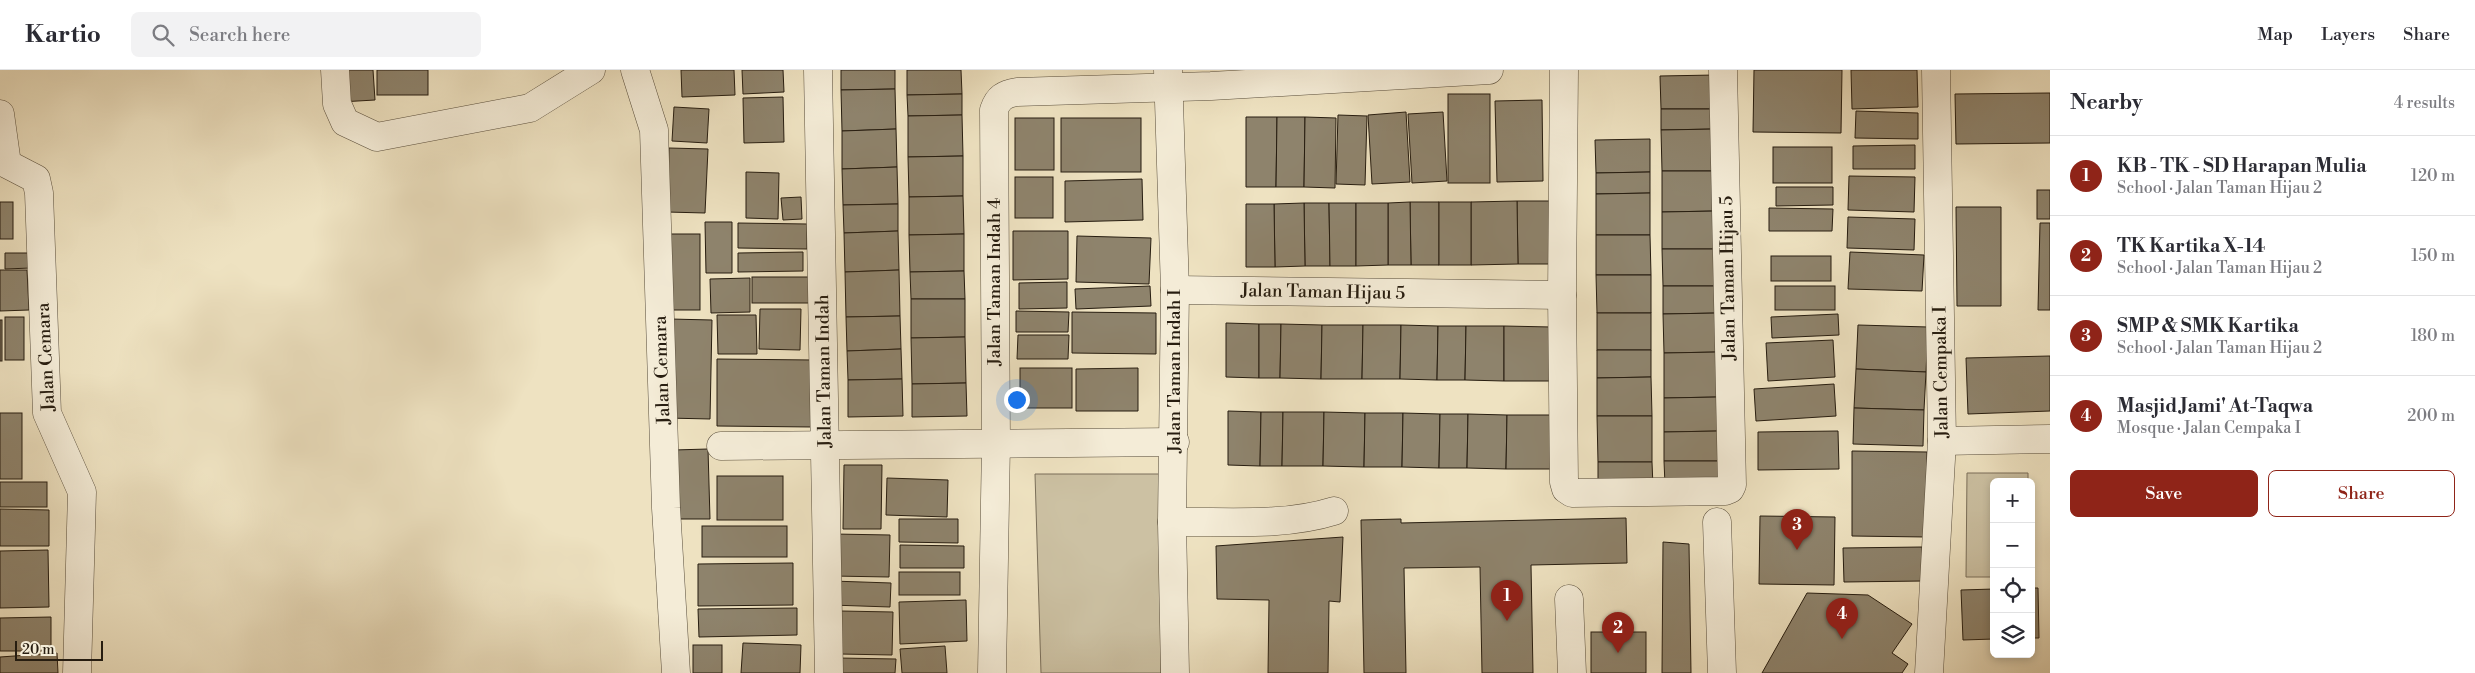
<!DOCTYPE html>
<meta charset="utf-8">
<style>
:root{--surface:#fff;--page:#f2f2f3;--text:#2b2b33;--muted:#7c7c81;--line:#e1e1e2;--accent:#8f2418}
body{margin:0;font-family:"Libre Bodoni",serif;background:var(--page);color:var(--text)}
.controls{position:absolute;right:15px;bottom:15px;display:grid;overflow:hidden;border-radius:8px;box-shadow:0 2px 8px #0003}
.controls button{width:45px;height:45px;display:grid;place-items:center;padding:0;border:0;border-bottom:1px solid var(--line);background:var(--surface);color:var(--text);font:25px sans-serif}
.scale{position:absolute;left:15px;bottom:12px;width:88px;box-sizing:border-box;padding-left:5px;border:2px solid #271d10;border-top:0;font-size:14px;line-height:18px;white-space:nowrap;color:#271d10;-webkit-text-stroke:4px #f4ecd7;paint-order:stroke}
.you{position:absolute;left:1016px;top:329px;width:18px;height:18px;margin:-12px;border:4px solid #fff;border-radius:50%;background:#1a73e8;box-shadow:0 0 0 8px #1a73e833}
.badge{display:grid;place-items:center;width:32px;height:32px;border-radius:50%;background:var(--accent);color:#fff;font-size:16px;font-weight:700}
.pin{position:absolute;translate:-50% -41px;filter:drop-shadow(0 1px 2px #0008)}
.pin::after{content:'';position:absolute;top:26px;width:18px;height:15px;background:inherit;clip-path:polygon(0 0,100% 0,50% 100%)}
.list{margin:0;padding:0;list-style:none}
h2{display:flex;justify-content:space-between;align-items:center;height:65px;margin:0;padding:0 20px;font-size:21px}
h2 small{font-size:16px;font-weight:400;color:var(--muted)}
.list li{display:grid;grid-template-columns:32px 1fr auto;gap:15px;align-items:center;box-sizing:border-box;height:80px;padding:0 20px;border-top:1px solid var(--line)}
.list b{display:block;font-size:19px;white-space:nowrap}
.list p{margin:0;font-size:16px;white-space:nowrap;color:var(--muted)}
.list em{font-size:16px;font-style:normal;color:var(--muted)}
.actions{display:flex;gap:10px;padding:15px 20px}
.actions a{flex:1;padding:11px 0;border:1px solid var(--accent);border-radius:8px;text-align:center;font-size:18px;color:var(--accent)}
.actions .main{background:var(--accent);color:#fff}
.icon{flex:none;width:28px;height:28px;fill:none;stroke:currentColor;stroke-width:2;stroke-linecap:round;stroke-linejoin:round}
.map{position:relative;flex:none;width:2050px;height:603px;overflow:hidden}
header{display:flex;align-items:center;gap:30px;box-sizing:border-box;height:70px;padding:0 25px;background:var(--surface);border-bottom:1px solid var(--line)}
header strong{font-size:24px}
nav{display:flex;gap:28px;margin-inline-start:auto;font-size:18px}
.search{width:350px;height:45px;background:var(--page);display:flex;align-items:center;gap:12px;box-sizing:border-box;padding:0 18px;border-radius:8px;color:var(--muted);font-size:19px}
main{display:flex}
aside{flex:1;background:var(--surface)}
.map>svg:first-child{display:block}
</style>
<header>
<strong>Kartio</strong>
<div class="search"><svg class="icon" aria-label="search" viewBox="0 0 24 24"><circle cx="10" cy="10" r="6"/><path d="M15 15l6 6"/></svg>Search here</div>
<nav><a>Map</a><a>Layers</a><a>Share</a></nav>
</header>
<main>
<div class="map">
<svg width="2050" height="603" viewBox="0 0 2050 603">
<rect width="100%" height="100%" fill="#eee2c1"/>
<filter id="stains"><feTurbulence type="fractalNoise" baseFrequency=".004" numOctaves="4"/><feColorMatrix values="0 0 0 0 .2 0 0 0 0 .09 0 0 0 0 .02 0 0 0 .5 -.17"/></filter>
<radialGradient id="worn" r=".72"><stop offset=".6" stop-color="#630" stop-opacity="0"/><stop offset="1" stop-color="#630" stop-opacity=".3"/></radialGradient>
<g fill="#ccc1a3" stroke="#7a6f5a">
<polygon points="1967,403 2028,403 2028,412 1994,412 1994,507 1966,507"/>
<polygon points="1035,404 1159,404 1161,603 1041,603"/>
</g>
<g fill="#8e836c" stroke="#271d10">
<polygon points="338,0 373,0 375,30 340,32"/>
<rect x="377" y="0" width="51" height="25"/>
<polygon points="681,0 734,0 735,25 682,27"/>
<polygon points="742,0 783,0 784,22 743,24"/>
<polygon points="841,0 895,0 895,19 841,20"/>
<polygon points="907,0 961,0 962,24 907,25"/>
<polygon points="1754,0 1842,0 1841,63 1753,62"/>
<polygon points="1851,0 1917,0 1918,37 1852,39"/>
<polygon points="1715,5 1715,39 1661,39 1660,6"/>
<polygon points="895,19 896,59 842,61 841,20"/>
<polygon points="2050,23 2050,73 1956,74 1955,24"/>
<polygon points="962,24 962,45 908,46 907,25"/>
<rect x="1448" y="24" width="42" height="89"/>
<polygon points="783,27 784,72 744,73 743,28"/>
<polygon points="1542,30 1543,111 1497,112 1495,31"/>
<polygon points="674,37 709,39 707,73 672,71"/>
<polygon points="1661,39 1715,39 1715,59 1661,60"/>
<polygon points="1856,41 1918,43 1918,69 1855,68"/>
<polygon points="1406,42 1410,112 1372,114 1368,45"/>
<polygon points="1443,42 1447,111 1412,113 1408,44"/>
<polygon points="962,45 963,86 908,87 908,46"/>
<polygon points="1338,45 1367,46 1365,115 1336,114"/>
<polygon points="1246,47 1277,47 1276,117 1246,117"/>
<polygon points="1277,47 1305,47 1304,117 1276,117"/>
<polygon points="1305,47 1336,48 1335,118 1304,117"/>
<rect x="1015" y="48" width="39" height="52"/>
<rect x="1061" y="48" width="80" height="54"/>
<polygon points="896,59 897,97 842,99 842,61"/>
<polygon points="1715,59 1716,101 1662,101 1661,60"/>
<polygon points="1650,69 1650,102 1596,103 1595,70"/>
<polygon points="1915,75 1915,99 1853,99 1853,76"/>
<rect x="1773" y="77" width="59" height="36"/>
<polygon points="669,78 708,79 705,143 667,142"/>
<polygon points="963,86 963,126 909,127 908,87"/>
<polygon points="897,97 898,134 843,135 842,99"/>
<polygon points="1662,101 1716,101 1716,141 1662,142"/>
<polygon points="746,102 779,103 778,149 746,148"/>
<polygon points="1650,102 1650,123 1596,124 1596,103"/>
<polygon points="1849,106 1915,107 1914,142 1848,140"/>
<rect x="1015" y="107" width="38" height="41"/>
<polygon points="1142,109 1143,150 1065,152 1065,111"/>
<polygon points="1776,117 1833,117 1833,135 1776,136"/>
<rect x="2037" y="120" width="13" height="29"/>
<polygon points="1650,123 1650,165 1596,165 1596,124"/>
<polygon points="963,126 964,164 909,165 909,127"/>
<polygon points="801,127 802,149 783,150 781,128"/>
<polygon points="1517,131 1558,131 1559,194 1518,194"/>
<polygon points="1517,131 1518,194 1471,195 1471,132"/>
<rect x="0" y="132" width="13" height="37"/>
<polygon points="1410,132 1439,132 1439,195 1411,195"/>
<polygon points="1410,132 1411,195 1388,195 1388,133"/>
<rect x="1439" y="132" width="32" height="63"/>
<polygon points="1304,133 1329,133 1330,196 1305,196"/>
<polygon points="1304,133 1305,196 1275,197 1274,134"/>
<polygon points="1329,133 1356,133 1356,196 1330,196"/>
<polygon points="1356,133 1388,133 1388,195 1356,196"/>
<polygon points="898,134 898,161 844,163 843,135"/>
<polygon points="1246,134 1274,134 1275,197 1246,197"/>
<polygon points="1956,137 2001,137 2001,236 1957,236"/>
<polygon points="1769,138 1833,139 1832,161 1769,161"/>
<polygon points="1716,141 1717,179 1662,179 1662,142"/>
<polygon points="1848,147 1915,149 1914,180 1847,178"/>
<polygon points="705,152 732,152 732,203 706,203"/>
<polygon points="738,153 807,154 807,179 738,178"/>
<polygon points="2040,153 2050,153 2050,240 2038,240"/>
<polygon points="898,161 899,200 845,202 844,163"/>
<polygon points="1013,161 1068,161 1068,209 1013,210"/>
<rect x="666" y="164" width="34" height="76"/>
<polygon points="964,164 964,201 910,202 909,165"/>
<polygon points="1596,165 1650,165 1651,205 1596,205"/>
<polygon points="1077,166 1151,168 1149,214 1076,212"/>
<polygon points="1662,179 1717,179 1717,216 1663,216"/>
<polygon points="803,182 803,201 738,202 738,183"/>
<polygon points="1850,182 1924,185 1922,221 1848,219"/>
<polygon points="5,183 30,183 31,198 5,199"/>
<rect x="1771" y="186" width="60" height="25"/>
<polygon points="0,200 27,200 29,240 0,241"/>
<polygon points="899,200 900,246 846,247 845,202"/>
<polygon points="964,201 965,229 911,229 910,202"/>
<polygon points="1596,205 1651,205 1651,243 1597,243"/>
<rect x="752" y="207" width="65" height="26"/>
<polygon points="750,208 750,242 711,243 710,209"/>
<polygon points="1067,212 1067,238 1019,239 1019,213"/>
<polygon points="1150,216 1151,236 1076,239 1075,219"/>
<polygon points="1663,216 1717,216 1718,243 1663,244"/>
<rect x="1775" y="216" width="60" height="24"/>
<polygon points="911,229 965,229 965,267 911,268"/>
<polygon points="760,239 801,239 800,280 759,279"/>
<polygon points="1016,241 1069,242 1068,262 1016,262"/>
<polygon points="1072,242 1156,243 1156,284 1072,283"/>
<rect x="1597" y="243" width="54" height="37"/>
<polygon points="1718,243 1718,282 1664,283 1663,244"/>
<polygon points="1838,244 1839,265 1772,268 1771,247"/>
<polygon points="717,245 756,245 757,284 718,284"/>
<polygon points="900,246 901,279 847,281 846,247"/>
<rect x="5" y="247" width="19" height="43"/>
<polygon points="670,249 712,250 710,349 667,348"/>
<rect x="0" y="250" width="2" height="41"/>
<polygon points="1226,253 1259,254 1259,308 1226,307"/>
<polygon points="1259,254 1281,254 1280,308 1259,308"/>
<polygon points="1281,254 1322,255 1321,309 1280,308"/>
<polygon points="1322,255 1363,255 1362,309 1321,309"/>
<polygon points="1363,255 1401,255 1400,309 1362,309"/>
<polygon points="1401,255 1438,256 1437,310 1400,309"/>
<polygon points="1858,255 1928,257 1926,302 1856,299"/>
<polygon points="1438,256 1466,256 1465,310 1437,310"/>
<polygon points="1466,256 1504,256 1504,311 1465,310"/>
<polygon points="1504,256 1551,257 1550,311 1504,311"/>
<polygon points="1018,265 1069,265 1068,289 1017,289"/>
<polygon points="965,267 966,313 912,314 911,268"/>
<polygon points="1833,270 1835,307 1768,311 1766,273"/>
<polygon points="901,279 902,309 848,310 847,281"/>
<polygon points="1597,280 1651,280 1651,307 1597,308"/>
<polygon points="1718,282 1718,327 1664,328 1664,283"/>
<polygon points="2050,286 2050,341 1968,344 1966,288"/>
<polygon points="717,289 813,290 812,357 717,356"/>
<rect x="1020" y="298" width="52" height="40"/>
<polygon points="1138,298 1138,341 1076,341 1076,299"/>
<polygon points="1856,299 1926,302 1924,340 1854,338"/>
<polygon points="1651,307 1652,346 1597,346 1597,308"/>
<polygon points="902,309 903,346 848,347 848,310"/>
<polygon points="966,313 967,346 912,347 912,314"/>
<polygon points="1834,314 1836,346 1756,351 1754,319"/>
<polygon points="1718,327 1719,361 1664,362 1664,328"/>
<polygon points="1854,338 1924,340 1923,376 1853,374"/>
<polygon points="1228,341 1261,342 1260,396 1228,395"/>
<polygon points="1261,342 1283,342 1282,396 1260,396"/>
<polygon points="1283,342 1324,342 1323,396 1282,396"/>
<polygon points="1324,342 1365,343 1364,397 1323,396"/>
<rect x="0" y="343" width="22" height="66"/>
<polygon points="1365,343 1403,343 1402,397 1364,397"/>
<polygon points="1403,343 1440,344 1439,398 1402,397"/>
<polygon points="1440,344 1468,344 1467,398 1439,398"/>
<polygon points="1468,344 1507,345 1506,399 1467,398"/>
<polygon points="1507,345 1553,345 1552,399 1506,399"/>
<polygon points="1597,346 1652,346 1652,392 1598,392"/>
<polygon points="1719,361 1719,391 1664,391 1664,362"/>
<polygon points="1838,361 1839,399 1758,400 1758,362"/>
<polygon points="708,379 710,449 675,449 674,380"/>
<polygon points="1852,381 1927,382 1926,467 1852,466"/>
<polygon points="1664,391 1719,391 1720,415 1665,415"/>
<polygon points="1598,392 1652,392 1653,417 1598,419"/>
<polygon points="844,395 882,395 881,459 843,459"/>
<rect x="717" y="406" width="66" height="44"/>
<polygon points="887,408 948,410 947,447 886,445"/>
<rect x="0" y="412" width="47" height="25"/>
<polygon points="0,439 49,440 49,476 0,476"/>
<polygon points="1760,446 1835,447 1834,515 1759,514"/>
<polygon points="1626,448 1627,493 1531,495 1533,603 1482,603 1480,497 1404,498 1406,603 1364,603 1361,450 1401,449 1401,453"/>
<polygon points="899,449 958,449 958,473 899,472"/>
<rect x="702" y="456" width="85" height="31"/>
<polygon points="834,464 890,465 889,507 833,506"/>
<polygon points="1343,467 1340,532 1329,531 1328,603 1268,603 1269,530 1217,529 1216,476"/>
<polygon points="1663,472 1689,474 1691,603 1662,603"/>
<polygon points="900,475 964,476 964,498 900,498"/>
<polygon points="1922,477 1923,511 1844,512 1843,478"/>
<polygon points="48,480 49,537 0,538 0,481"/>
<polygon points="793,493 793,535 698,536 698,494"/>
<rect x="899" y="502" width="61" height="23"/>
<polygon points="832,511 891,513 890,537 831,535"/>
<polygon points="2031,518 2038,518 2039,568 2031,568"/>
<polygon points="1994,519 1994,569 1963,570 1961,520"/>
<polygon points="1807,523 1868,525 1912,554 1892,583 1908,594 1902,603 1762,603"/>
<polygon points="966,530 967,571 900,574 899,532"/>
<polygon points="797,538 797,565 699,567 698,539"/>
<polygon points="841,541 893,542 892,585 840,584"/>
<polygon points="51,547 51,581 0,581 0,548"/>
<rect x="1591" y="562" width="55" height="41"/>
<polygon points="743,573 801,575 800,603 741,603"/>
<rect x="693" y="575" width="29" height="28"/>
<polygon points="945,576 947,603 902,603 900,579"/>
<polygon points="57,583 58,603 0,603 0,587"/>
<polygon points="839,588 896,589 895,603 839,603"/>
</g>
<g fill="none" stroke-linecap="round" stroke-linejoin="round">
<defs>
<g id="minor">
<polyline points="335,0 337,34 345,52 377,67 530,38 591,0"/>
<polyline points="635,0 654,60 666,438 676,603"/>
<polyline points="818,0 829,603"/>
<polyline points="1168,0 1175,220 1172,452 1175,603"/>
<polyline points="1564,0 1562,225 1564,412 1566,419 1572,423 1725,421 1730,419 1732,415 1723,0"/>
<polyline points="0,44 7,94 36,109 39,123 47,343 82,422 77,603"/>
<polyline points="1175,220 1562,225"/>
<polyline points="1942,371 2050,369"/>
<polyline points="721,376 1175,372"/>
<path d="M1172,452C1225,451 1283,457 1334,441"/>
<polyline points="1717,452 1722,603"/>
<polyline points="1569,529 1572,603"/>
<path d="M992,603L996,373L994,40C998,28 1004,24 1017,22L1211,16L1489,0"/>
<polyline points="1929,603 1942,371 1936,0"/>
</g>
</defs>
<use href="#minor" stroke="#594e3c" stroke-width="29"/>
<use href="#minor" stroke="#f4ecd7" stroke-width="28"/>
</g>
<g text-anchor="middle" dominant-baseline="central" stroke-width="4" stroke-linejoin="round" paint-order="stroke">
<g font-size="18" fill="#271d10" stroke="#f4ecd7">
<text transform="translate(1728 208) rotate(-91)">Jalan Taman Hijau 5</text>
<text transform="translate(994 212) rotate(-90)">Jalan Taman Indah 4</text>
<text transform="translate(1323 222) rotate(1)">Jalan Taman Hijau 5</text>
<text transform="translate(46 287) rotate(-93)">Jalan Cemara</text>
<text transform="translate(662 300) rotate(-92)">Jalan Cemara</text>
<text transform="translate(824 301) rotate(-91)">Jalan Taman Indah</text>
<text transform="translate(1174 301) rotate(-90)">Jalan Taman Indah I</text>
<text transform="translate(1941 302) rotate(-91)">Jalan Cempaka I</text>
</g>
</g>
<rect width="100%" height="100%" filter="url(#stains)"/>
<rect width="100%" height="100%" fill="url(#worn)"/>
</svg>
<div class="controls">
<button>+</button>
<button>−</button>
<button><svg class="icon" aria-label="locate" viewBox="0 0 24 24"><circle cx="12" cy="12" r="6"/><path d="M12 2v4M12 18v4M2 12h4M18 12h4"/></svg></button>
<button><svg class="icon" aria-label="layers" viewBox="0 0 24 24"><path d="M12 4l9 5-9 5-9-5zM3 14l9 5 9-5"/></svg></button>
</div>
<div class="scale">20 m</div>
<div class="you"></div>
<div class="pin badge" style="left:1507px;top:551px">1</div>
<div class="pin badge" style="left:1618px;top:583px">2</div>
<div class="pin badge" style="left:1797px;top:480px">3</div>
<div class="pin badge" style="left:1842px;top:569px">4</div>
</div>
<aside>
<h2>Nearby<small>4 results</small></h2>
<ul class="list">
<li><span class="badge">1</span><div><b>KB - TK - SD Harapan Mulia</b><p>School · Jalan Taman Hijau 2</p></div><em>120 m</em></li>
<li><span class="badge">2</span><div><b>TK Kartika X-14</b><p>School · Jalan Taman Hijau 2</p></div><em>150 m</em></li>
<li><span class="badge">3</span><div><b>SMP &amp; SMK Kartika</b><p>School · Jalan Taman Hijau 2</p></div><em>180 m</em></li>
<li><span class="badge">4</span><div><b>Masjid Jami' At-Taqwa</b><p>Mosque · Jalan Cempaka I</p></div><em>200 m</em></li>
</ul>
<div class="actions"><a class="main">Save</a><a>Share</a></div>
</aside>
</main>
